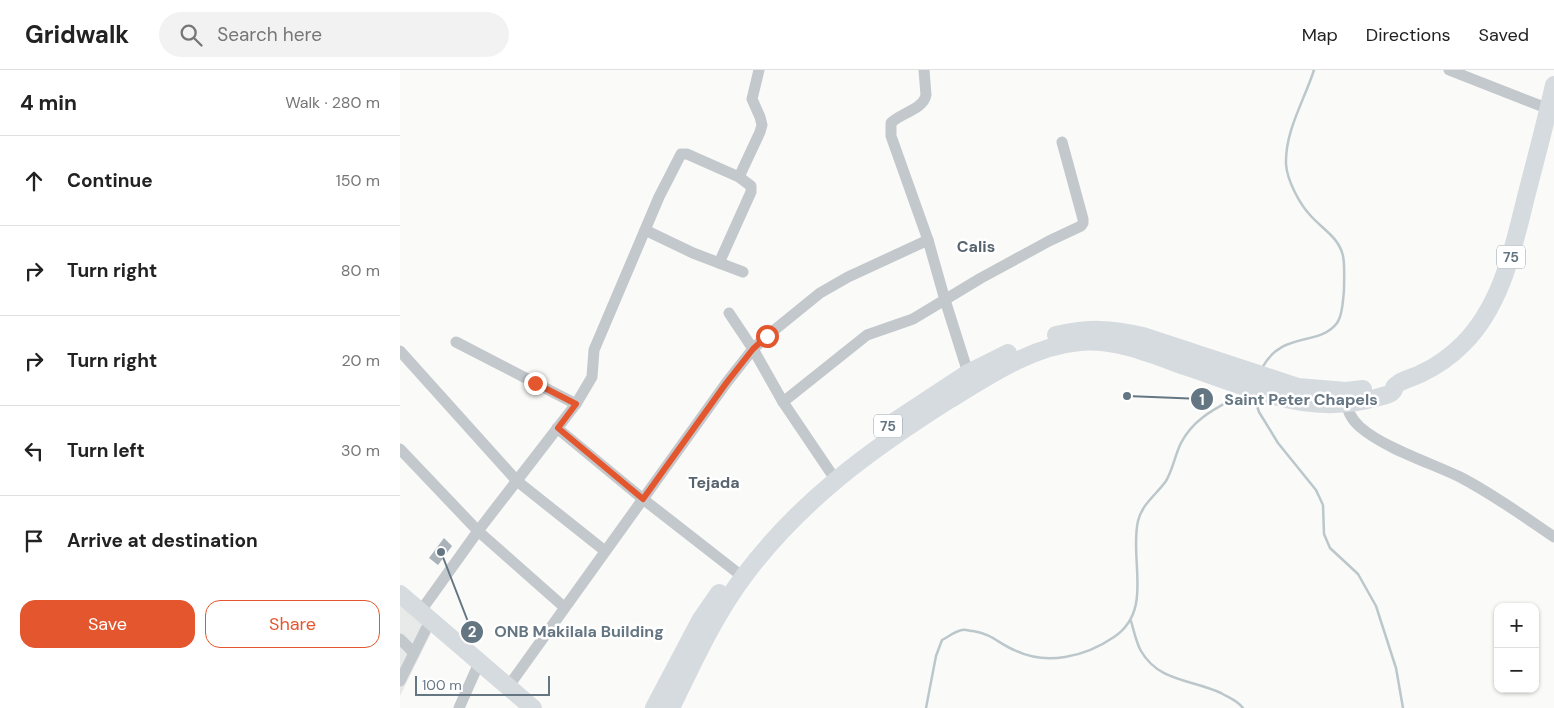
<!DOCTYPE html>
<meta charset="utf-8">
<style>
:root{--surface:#fff;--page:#f2f2f2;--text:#222;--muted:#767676;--line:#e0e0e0;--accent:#e4572e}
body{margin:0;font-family:"DM Sans",sans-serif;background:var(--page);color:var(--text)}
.controls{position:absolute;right:15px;bottom:15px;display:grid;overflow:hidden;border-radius:10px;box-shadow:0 1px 4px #0004}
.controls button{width:45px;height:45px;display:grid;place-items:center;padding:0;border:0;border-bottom:1px solid var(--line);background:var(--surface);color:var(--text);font:25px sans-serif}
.scale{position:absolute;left:15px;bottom:12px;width:135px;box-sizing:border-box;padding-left:5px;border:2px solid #657683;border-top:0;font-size:14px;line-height:18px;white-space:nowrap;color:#657683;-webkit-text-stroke:4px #fff;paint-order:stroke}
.stop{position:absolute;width:15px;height:15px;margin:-11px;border:4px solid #e4572e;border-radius:50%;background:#fff}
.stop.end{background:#e4572e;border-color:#fff;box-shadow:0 1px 5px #0008}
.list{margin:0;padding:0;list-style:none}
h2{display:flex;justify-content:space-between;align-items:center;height:65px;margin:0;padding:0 20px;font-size:21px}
h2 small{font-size:16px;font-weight:400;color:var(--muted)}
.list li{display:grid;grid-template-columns:32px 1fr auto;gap:15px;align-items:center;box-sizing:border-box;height:90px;padding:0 20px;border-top:1px solid var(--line)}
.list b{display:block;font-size:19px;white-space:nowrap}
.list em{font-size:16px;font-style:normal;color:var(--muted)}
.actions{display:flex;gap:10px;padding:15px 20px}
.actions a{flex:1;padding:11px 0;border:1px solid var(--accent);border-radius:15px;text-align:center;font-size:18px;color:var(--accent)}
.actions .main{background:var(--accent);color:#fff}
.icon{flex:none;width:28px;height:28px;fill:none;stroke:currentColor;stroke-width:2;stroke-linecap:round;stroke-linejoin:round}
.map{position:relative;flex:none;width:1154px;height:638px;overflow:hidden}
header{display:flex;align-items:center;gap:30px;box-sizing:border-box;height:70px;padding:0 25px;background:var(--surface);border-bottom:1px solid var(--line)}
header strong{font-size:24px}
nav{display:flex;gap:28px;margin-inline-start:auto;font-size:18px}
.search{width:350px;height:45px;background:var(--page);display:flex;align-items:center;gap:12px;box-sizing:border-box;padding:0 18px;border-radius:28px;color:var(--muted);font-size:19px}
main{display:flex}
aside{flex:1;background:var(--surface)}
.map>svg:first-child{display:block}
</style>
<header>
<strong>Gridwalk</strong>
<div class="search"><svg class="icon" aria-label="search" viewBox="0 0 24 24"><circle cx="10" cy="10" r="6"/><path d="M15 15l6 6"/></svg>Search here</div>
<nav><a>Map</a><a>Directions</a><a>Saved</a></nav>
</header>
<main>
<aside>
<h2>4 min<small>Walk · 280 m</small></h2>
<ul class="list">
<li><svg class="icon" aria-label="ahead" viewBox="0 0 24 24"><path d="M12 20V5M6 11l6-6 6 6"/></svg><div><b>Continue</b></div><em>150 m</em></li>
<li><svg class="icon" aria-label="right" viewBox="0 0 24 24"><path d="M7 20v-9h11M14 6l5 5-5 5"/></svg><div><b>Turn right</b></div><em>80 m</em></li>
<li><svg class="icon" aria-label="right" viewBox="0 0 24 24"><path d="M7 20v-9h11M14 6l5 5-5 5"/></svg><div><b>Turn right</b></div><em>20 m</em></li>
<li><svg class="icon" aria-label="left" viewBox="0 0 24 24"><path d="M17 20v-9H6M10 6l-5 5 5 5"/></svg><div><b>Turn left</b></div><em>30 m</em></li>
<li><svg class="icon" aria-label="arrive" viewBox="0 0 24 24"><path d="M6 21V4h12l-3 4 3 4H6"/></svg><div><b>Arrive at destination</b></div></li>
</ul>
<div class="actions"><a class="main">Save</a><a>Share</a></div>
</aside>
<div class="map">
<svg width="1154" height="638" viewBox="0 0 1154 638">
<rect width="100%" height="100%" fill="#fafaf8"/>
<polygon fill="#e8e9e9" points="0,533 31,563 0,626"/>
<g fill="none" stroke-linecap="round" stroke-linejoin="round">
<g stroke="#bbc7cb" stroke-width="2.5">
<path d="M862,298C882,260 919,277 937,253C943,245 943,229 944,220C944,209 945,196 943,186C939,167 921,158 910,145C899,133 887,110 886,94C885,61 904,31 914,0"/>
<polyline points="854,327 859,342 878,373 916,420 923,435 924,464 930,478 958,504 976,536 996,598 1003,638"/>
<path d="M731,551C734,561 736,572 741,581C759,612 791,609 821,623C829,628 837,630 843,638"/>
<path d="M526,638L536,586L542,570C548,567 555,561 562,560C565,559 570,561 573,561C592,564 598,573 614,580C646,596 685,587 714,567C754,540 729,490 738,451C742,434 756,425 766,411C773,399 775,385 781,373C794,347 819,337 842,324"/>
</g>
</g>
<polygon fill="#aab3b9" points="44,468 52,476 38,495 29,488"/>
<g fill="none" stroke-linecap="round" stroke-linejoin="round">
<g stroke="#c3c8cc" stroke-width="11">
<path d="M524,0L526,25C523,40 500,43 491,53V66L528,170L545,230L570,309"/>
<polyline points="1049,0 1154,41"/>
<polyline points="339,107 360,62 362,55 360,47 352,29 359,0"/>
<polyline points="245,160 293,183 343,202"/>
<polyline points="329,243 353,279 383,332 435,409"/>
<polyline points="56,272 176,334"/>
<polyline points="0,281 117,411 205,481"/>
<path d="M946,327C946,339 951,349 960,357C984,378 1031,393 1060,407C1093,424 1123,446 1154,467"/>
<polyline points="383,332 467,265 513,249 581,208 649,171 681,156 683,153 683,149 662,72"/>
<polyline points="157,358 243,429 343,507"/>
<polyline points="0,379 78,461 164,537"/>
<polyline points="20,542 78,461 176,334 192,307 194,280 259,127 281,84 287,84 339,107 351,116 351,122 319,193"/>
<polyline points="0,569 14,583"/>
<polyline points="0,611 30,551"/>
<polyline points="108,617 327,312 353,279 367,266 420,223 448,207 528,170"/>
<polyline points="59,638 79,593"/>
</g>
<g stroke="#d6dbdf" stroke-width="18">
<path d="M656,265C689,258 710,258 743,266L898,317L946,321L963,319"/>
<polyline points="492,353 568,303 608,283"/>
<polyline points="0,524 133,638"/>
<polyline points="254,638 301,549 319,523"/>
<path d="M271,638C293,593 314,546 344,506C400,431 470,380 549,330C588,306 632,276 680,272C716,269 751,284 784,296C812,305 839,316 867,324C903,335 943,338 979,327C983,326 988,325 991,323C999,316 989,320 999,313C1005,309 1015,307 1022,303C1037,296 1051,286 1063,274C1104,233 1114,173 1128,119C1137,85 1146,50 1154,15"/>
</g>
</g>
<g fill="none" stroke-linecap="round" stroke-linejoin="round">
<polyline stroke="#e4572e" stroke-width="6" points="135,313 176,334 158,358 243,429 327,312 353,279 367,266"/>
</g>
<g text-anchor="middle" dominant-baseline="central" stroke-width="5" stroke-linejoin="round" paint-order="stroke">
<g fill="#fff" stroke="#939fa8" stroke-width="1">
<rect x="1097" y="175.5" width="28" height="23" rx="4"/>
<rect x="474" y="344.5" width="28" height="23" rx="4"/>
</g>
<g font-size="14" font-weight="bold" fill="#657683">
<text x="1111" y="187">75</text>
<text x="488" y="356">75</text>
</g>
<g font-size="16" font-weight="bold" fill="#57646e" stroke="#fff">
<text x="576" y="176">Calis</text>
<text x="314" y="412">Tejada</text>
</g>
</g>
<path fill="none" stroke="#657683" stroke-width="2" d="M727 326L802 329M41 482L72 562"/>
<g fill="#657683" stroke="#fff" stroke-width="2">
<circle cx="727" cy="326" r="5"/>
<circle cx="41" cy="482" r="5"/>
<circle cx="802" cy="329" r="12"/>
<circle cx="72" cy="562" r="12"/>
</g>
<g font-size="15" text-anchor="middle" font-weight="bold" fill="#fff">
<text x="802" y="335">1</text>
<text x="72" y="567">2</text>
</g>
<g font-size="16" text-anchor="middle" font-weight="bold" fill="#657683" stroke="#fff" stroke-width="5" stroke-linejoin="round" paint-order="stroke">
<text x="901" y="335">Saint Peter Chapels</text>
<text x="179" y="567">ONB Makilala Building</text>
</g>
</svg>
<div class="controls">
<button>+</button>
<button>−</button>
</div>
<div class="scale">100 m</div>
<div class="stop" style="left:367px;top:266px"></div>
<div class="stop end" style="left:135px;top:313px"></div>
</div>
</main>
